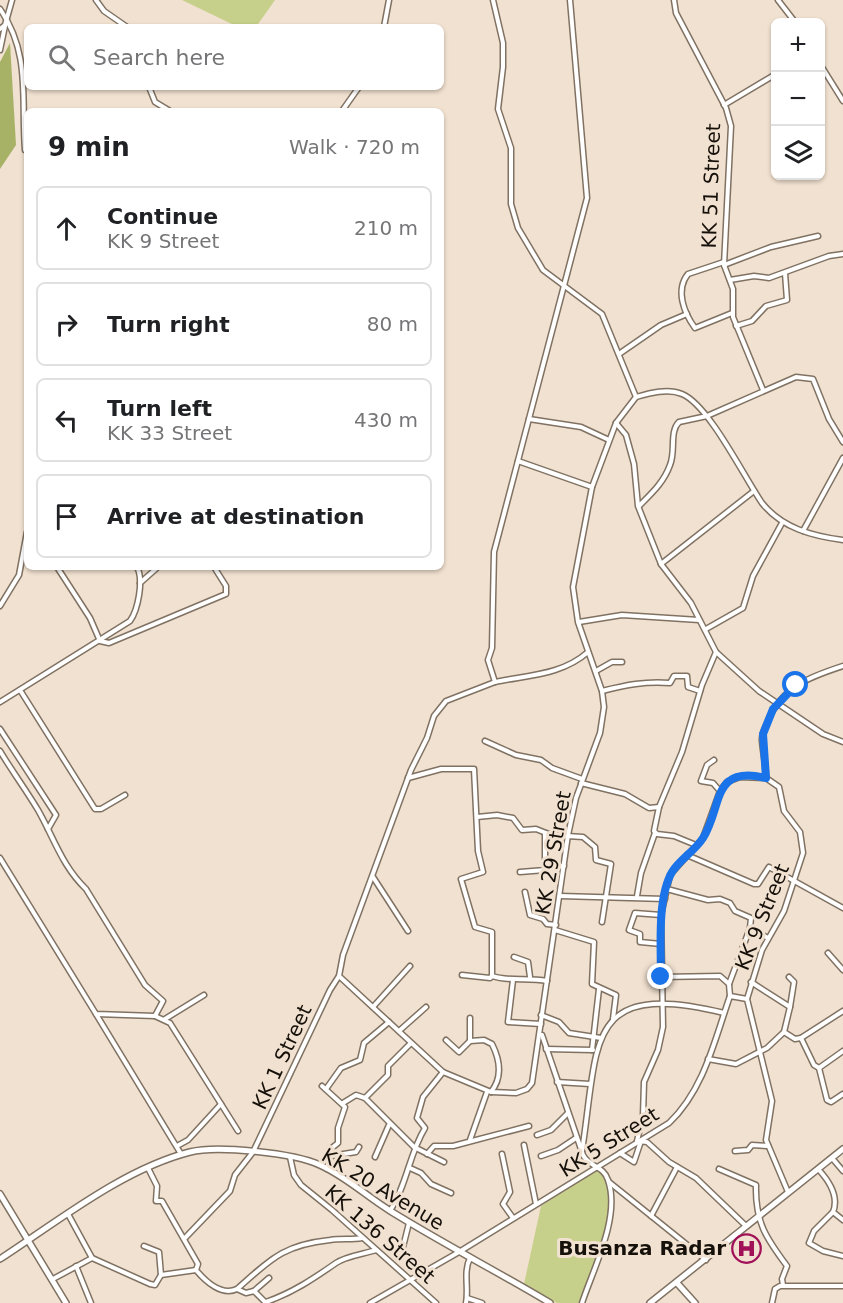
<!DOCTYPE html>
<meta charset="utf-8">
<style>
:root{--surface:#fff;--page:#f2f2f2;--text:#202124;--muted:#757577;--line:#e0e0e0}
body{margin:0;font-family:"DejaVu Sans",sans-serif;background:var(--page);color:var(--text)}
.controls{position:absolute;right:18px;top:18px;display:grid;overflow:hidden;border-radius:9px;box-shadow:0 2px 4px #0004}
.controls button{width:54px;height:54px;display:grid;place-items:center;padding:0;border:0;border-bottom:2px solid var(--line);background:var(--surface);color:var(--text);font:30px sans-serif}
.stop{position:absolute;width:18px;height:18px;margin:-14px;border:4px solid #1a73e8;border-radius:50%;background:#fff}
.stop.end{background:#1a73e8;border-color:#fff;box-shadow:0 2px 6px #0008}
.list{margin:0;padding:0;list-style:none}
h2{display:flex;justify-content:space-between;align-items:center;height:78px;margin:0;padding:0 24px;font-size:26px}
h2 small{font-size:20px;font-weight:400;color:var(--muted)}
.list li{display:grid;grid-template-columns:39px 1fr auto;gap:18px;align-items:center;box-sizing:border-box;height:84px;margin:0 12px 12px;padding:0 12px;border:2px solid var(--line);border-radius:9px}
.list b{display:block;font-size:22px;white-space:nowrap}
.list p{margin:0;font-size:20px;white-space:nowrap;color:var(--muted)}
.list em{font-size:20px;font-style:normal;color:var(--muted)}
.icon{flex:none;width:33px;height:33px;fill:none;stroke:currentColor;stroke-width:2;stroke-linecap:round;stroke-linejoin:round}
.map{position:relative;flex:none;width:843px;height:1303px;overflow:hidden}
.search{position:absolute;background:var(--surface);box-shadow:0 2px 4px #0004;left:24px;top:24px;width:420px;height:66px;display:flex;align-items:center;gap:15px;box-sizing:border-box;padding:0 21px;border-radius:9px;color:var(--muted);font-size:22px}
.panel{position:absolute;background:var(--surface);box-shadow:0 2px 4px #0004;left:24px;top:108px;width:420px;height:462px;border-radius:9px}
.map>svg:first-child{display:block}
</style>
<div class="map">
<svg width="843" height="1303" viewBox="0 0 843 1303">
<rect width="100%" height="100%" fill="#f1e1d0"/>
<g fill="#c6d08a">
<polygon points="182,0 275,0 256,27 238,27"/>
<path d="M596,1169C629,1188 592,1276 582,1303H557L524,1284L541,1206Z"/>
</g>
<polygon fill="#a8b267" points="10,43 16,145 0,169 0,62"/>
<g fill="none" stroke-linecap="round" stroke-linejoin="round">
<defs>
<g id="minor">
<polyline points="96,0 104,11 127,27"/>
<polyline points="493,0 503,43 503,67 498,109 511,148 511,204 518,228 543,270 602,314 636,397"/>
<path d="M570,0L587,198L494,552L492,648L488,660L495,682C528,675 562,675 588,652"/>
<polyline points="674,0 676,13 726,108 731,126 724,265 733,289 733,317 763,390"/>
<polyline points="778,0 795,22"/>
<path d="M0,9C31,54 21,98 25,150"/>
<polyline points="384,27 389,0"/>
<polyline points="0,29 5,25 12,0"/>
<polyline points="0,50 5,26"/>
<polyline points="820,64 843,101"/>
<polyline points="149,87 155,102 170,111"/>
<polyline points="724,105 776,74"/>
<polyline points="342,111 359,87"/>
<path d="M724,262L688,274C675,290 684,313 695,328L732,313"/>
<polyline points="724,265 771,247 818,236"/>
<polyline points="730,280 754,276 769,278 829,256 843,254"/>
<polyline points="736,326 752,321 766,306 787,300 785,273"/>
<polyline points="619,354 661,325 687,314"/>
<polyline points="529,419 581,427 609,440"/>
<polyline points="616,423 626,435 634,464 638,506 661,564 691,603 716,652 759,691 823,734 843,742"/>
<polyline points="518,461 592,487"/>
<path d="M639,506C652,493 664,482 670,465C676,451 669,432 679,422L707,416L796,377L813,379L829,419L843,442"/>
<polyline points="803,531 843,458"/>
<polyline points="661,564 754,491"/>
<polyline points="57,567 90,618 100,641 109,643 226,594 226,586 214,567"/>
<polyline points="140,583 158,567"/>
<polyline points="0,606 19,575 27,532"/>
<polyline points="579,622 622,615 699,620"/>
<polyline points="706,629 743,608 753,576 782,523"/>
<polyline points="596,671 612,662 622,662"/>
<polyline points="20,690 95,809 101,809 125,795"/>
<path d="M602,691C626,685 645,681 670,683L674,676H687L688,687L700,691"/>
<path d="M0,702L130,621C138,610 144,580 137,567"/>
<polyline points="0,729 56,815 48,829"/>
<polyline points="485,741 516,755 541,760 552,768 582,779"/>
<path d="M0,751C12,771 26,790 38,810C54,838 62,866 86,889L145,985L163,1001L155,1016"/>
<polyline points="714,760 707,765 701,781 713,783 720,791"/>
<path d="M408,778L441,769H474L478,851L483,872L461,879L475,927L492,932V976C510,982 528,977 547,981"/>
<polyline points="581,783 625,794 649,808 659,807"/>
<polyline points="477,817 497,815 513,818 522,830 536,829 551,835 583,837 595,847 596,860 611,864 602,922"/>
<polyline points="545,833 545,867 564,866"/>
<polyline points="696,845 674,836 657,834 654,831 659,807 682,752 702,685 716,652"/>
<polyline points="687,855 754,884 758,884 769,867 843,908"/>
<polyline points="0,858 96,1014 155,1016 170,1023 238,1131"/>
<polyline points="520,872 545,870 545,867"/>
<polyline points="373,877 408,931"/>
<polyline points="667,889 708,900 720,899 730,903 735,911 751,918 750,928"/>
<polyline points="525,892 530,915 543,919 547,924 556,925"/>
<polyline points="560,896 665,899"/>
<polyline points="637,896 641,873 655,833"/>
<polyline points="661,915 635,913 629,930 640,934 640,942 661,944"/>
<polyline points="555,930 594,942 592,984 616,995 613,1019"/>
<polyline points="828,953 843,970"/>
<polyline points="514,957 528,962 530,977"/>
<polyline points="462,975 490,978 492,976"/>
<path d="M339,976L443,1072L491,1092L516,1093L527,1089L532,1083L568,835L576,798L600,733L604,707L602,691L578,622L573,587L592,487L616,423L636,397C650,393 668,388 682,394C709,405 744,477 762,503C782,528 812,536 843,540"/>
<polyline points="661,977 720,976 729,984 730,996"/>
<polyline points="789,977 794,982 790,1007"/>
<polyline points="513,980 508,1022 541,1024"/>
<polyline points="751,982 790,1007 784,1032"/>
<polyline points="729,984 750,928 768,938"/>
<polyline points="373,1007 410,966"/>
<polyline points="96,1014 181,1154"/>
<polyline points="541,1015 559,1022 569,1033 601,1038"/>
<polyline points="165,1019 204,995"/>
<polyline points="399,1031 426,1007"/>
<path d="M542,1035L583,1155C589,1167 604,1166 608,1180C621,1217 593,1269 582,1303"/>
<polyline points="801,1038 814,1065 819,1068 827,1100 831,1102 843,1094"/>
<path d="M446,1040L459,1052L470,1041L484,1040L492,1044C500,1060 503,1077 491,1092"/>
<polyline points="470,1041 470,1018"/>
<polyline points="411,1043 388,1066 388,1075 365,1098 414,1147 444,1162"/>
<polyline points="546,1049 593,1050"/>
<polyline points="592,1050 599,989"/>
<polyline points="708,1059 736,1064 767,1048 784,1032 795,1039 801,1038 843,1011"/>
<polyline points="819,1068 843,1051"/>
<polyline points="557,1082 590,1084"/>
<polyline points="322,1086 345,1107 338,1128 338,1143 333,1147 327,1169"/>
<polyline points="326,1089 341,1068 360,1060 364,1043 389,1022"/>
<polyline points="343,1103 356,1095 365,1098"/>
<polyline points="537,1135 551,1130 568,1113"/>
<polyline points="470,1140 487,1092"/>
<polyline points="524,1145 536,1204"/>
<polyline points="177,1146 188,1140 221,1104"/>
<path d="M582,1151C599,1042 584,979 724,1013"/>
<polyline points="735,1151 748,1150 752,1145 768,1146"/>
<polyline points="620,1153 634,1162 641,1141"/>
<polyline points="427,1154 434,1146 453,1146 529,1126"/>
<polyline points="502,1154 510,1192 503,1204 513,1218"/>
<polyline points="331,1156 356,1152 359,1147"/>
<polyline points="541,1156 558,1150 576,1138"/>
<polyline points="290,1157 294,1175 301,1185 332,1210 436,1303"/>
<polyline points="375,1157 389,1125"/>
<polyline points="832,1158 843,1171"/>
<polyline points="148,1168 157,1186 156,1201 162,1201 198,1264 196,1270"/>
<polyline points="410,1168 421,1173 431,1184 451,1193"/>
<path d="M719,1169L756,1185C755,1222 766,1238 787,1266L782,1279L783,1285"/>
<path d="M819,1170C829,1181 839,1197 833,1212L843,1220"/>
<polyline points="609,1182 706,1260"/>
<path d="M788,1192L766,1140L772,1101L747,999L762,950L784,911L803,853L800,832L784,811L779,787L766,778C766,765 763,754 762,741C761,735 765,728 767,723C781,687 809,677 843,666"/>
<path d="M390,1211C407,1185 409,1154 425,1128L417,1118L423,1097L443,1072"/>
<polyline points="833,1212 814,1231 809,1243 823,1251 843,1256"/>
<polyline points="68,1214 92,1258 150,1284 155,1285 161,1275"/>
<polyline points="651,1216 677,1167"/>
<polyline points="746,1226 696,1178 669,1162 647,1142 637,1141 643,1116 644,1082 658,1050 663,1027 661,915 670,875 703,838 720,791 727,782 740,777 766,778"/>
<polyline points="185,1238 230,1191 235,1175 253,1152 330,990 339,976 343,955 411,770 427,738 434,716 446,701 495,682"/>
<path d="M144,1246L159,1252L161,1275L196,1270C206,1282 222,1296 237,1289L246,1293L254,1291L266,1303"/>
<polyline points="403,1247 409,1223"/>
<polyline points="76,1266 91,1303"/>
<polyline points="53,1279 92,1258"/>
<path d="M237,1289C271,1259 283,1245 330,1240C341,1238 352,1240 362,1238"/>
<polyline points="254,1291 269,1278"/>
<polyline points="467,1298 482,1303"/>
<path d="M266,1302C292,1293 313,1279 336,1263C346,1256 364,1254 376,1250"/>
<path d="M370,1303L459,1252L669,1123C704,1090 715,1039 730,996L747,999"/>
<path d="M466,1303C469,1288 463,1272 470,1258"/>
<polyline points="772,1303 775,1289 780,1286 843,1286"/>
</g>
<g id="secondary">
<polyline points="0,1194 66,1303"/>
<path d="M0,1259C57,1222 123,1169 190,1152C217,1145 294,1153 320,1165C347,1177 367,1197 392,1212C444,1244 498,1272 550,1303"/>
<polyline points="677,1283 695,1303"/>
<polyline points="650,1303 843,1149"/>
</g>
</defs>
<use href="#minor" stroke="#807263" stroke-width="7"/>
<use href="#secondary" stroke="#807263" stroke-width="8"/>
<use href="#minor" stroke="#fff" stroke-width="4"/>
<use href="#secondary" stroke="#fff" stroke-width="5"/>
</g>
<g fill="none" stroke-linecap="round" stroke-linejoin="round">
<path stroke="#1a73e8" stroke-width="8" d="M661,977C661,948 657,898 672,872C680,859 695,851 703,838C723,806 711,765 766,778L763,734L773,709L796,685"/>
</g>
<defs>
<symbol id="hospital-ring" viewBox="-11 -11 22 22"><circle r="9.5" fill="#f1e1d0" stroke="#a11158" stroke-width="1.5"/><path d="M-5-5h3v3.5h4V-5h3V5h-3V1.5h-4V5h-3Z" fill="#a11158"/></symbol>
</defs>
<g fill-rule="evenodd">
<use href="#hospital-ring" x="730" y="1232" width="33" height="33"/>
</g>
<g text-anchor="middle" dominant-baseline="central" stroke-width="6" stroke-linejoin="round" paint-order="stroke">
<g font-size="20" fill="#15100a" stroke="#f1e1d0">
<text transform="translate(711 186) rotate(-88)">KK 51 Street</text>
<text transform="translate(553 853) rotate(-80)">KK 29 Street</text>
<text transform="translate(762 917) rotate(-68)">KK 9 Street</text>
<text transform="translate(282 1057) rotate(-65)">KK 1 Street</text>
<text transform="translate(609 1142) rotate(-32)">KK 5 Street</text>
<text transform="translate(383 1189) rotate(31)">KK 20 Avenue</text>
<text transform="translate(380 1234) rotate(41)">KK 136 Street</text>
</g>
<g font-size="20" font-weight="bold" fill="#15100a" stroke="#f1e1d0" text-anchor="end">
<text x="726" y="1248">Busanza Radar</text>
</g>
</g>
</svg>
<div class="controls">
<button>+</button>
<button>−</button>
<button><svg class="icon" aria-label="layers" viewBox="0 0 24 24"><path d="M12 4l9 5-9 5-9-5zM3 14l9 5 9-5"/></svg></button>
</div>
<div class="stop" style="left:796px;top:685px"></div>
<div class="stop end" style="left:661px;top:977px"></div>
<div class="search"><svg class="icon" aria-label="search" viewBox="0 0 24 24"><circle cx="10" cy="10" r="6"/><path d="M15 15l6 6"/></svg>Search here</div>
<section class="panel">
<h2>9 min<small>Walk · 720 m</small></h2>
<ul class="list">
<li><svg class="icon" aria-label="ahead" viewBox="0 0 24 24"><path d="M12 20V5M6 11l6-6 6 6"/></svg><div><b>Continue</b><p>KK 9 Street</p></div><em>210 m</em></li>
<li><svg class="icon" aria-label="right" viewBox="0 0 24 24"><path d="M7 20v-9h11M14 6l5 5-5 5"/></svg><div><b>Turn right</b></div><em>80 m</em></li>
<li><svg class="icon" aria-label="left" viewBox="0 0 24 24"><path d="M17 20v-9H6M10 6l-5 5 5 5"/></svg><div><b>Turn left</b><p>KK 33 Street</p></div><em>430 m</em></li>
<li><svg class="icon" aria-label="arrive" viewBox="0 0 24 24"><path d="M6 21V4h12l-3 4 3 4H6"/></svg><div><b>Arrive at destination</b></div></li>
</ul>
</section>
</div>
